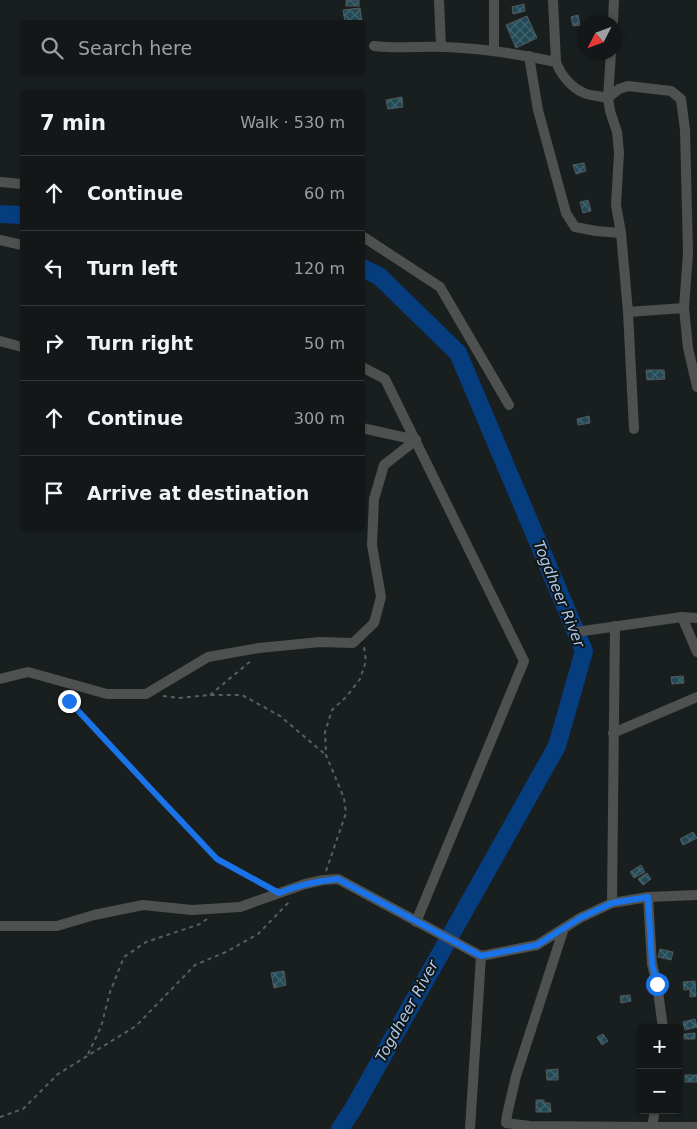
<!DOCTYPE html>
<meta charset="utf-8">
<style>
:root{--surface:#131717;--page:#1c2020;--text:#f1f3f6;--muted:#9d9fa1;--line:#323636}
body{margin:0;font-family:"DejaVu Sans",sans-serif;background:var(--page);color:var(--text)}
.controls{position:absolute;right:15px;bottom:15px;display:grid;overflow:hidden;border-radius:5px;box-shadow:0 1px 4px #0004}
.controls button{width:45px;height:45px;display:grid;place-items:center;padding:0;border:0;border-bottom:1px solid var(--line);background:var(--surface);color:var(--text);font:25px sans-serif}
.compass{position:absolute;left:577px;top:15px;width:45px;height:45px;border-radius:50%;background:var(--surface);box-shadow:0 1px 4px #0004;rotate:228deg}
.stop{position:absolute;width:15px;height:15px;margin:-11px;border:4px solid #1a73e8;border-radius:50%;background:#fff}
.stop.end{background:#1a73e8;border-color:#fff;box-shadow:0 1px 5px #0008}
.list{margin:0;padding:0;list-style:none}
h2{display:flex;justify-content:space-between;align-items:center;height:65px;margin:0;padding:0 20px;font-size:21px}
h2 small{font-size:16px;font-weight:400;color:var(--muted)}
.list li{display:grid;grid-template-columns:32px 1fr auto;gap:15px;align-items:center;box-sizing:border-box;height:75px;padding:0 20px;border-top:1px solid var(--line)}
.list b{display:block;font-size:19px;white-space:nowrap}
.list em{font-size:16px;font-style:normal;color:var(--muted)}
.icon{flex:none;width:28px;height:28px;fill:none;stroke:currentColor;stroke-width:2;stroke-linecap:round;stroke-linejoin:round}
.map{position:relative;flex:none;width:697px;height:1129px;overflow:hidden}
.search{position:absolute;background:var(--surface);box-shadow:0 1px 4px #0004;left:20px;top:20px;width:345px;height:55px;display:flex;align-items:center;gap:12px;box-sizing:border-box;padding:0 18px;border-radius:5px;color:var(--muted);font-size:19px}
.panel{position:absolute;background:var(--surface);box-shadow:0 1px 4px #0004;left:20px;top:90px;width:345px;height:440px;border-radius:5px}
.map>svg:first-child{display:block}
</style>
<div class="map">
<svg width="697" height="1129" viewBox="0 0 697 1129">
<defs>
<pattern id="building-cross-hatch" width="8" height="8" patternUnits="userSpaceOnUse" patternTransform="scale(1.25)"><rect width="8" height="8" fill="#234a57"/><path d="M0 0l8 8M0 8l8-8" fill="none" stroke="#42646f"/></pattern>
</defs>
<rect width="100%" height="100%" fill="#191f1f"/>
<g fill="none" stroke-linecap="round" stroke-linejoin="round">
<g stroke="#063d7f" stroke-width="18">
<polyline points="0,214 22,215"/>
<polyline points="340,1129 353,1109 557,746 584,651 458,353 379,276 362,268"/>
</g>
</g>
<g fill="url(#building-cross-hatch)" stroke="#52595b">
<rect x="346" y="0" width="13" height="6"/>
<polygon points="524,4 525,11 513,14 512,7"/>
<polygon points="360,8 362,22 345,22 343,10"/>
<polygon points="578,15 580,25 573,26 571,17"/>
<polygon points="527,16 537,38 516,48 506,25"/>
<polygon points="402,97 403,107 388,109 386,100"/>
<polygon points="584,163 586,171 576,174 573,165"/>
<polygon points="588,200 591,211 583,213 580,202"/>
<polygon points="646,370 664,370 665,379 647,380"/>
<polygon points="589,416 590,423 578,425 577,419"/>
<polygon points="683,676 684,683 672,684 671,677"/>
<polygon points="693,832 697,838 683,845 680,839"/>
<polygon points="641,865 645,872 634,878 630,872"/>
<polygon points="647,873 651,879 643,885 638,879"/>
<polygon points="660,949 673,952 671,960 658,957"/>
<polygon points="284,971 286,985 274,988 271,973"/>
<polygon points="695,981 696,996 690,997 690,989 684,990 683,982"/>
<polygon points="630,995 631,1001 621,1003 620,996"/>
<polygon points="695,1019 697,1027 685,1030 683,1022"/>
<polygon points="695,1033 695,1039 684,1039 684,1034"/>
<polygon points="603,1034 608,1041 602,1045 597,1037"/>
<polygon points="558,1069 558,1080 547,1080 546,1070"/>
<rect x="685" y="1075" width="12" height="7"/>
<polygon points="536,1100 544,1100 544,1103 550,1103 551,1112 536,1112"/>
</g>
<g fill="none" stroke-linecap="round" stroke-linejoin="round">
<g stroke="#595e5e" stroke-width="2" stroke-dasharray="4 4" stroke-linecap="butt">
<polyline points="64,691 69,701 102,738 217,859 268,887"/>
<polyline points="210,695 252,660"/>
<polyline points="163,696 179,698 210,695 242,695 280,716 326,755"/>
<polyline points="326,871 346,813 344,798 326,755 325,732 332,710 347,696 360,679 366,661 364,647"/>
<polyline points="88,1054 101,1027 110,992 124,957 146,942 200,924 207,919"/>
<polyline points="0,1117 23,1109 58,1074 136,1026 195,965 226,952 258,934 291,900"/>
</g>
<g stroke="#4e514f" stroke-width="10">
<polyline points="439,0 441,47"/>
<polyline points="553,0 556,62"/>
<polyline points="613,22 614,0"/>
<path d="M374,46C397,49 419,46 443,47C481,48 519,54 556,62C561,75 571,87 584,93C591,96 601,96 608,98L619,89L628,86L671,91L681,99L685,130L688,253L684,308"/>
<polyline points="494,51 494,0"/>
<polyline points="611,52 608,98 610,111 617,132 619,153 616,205 621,233 628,312 684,308 688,348 697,387"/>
<polyline points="529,56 538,110 566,213 575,227 596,231 621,233"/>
<polyline points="0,182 22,184"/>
<polyline points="362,236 440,287 509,405"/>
<polyline points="0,240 22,245"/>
<polyline points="628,312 634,429"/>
<polyline points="0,341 22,347"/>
<polyline points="362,367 385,379 524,661 416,922"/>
<polyline points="362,428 416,440"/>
<polyline points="682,617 697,652"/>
<polyline points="576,632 682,617 697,618"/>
<polyline points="0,679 28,672 107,694 146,694 208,657 259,648 320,642 353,643 374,623 381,597 372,545 374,499 384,465 416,440"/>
<polyline points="613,733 697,697"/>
<polyline points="648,897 652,964 657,984 663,1028"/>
<polyline points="612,903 615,626"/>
<polyline points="0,926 57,926 94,915 143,905 192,910 240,907 305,884 323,880 338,879 481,956"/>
<polyline points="564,928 516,1076 507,1115 506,1123 530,1126 652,1127 697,1127"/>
<polyline points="481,956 537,945 580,918 612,903 648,897 697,895"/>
<polyline points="652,1127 655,1110"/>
<polyline points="470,1129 481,956"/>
</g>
</g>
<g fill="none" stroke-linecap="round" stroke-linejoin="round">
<path stroke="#1a73e8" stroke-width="6" d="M69,701L150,788L217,859L279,893C298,885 317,881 338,879L481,956L537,945L580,918L612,903L648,897L652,964L657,984"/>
</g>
<g text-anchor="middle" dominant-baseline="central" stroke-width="4" stroke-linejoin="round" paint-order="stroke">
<g font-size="15" font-style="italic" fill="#adc8ee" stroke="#101615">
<text transform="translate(559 594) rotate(68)">Togdheer River</text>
<text transform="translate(407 1011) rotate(-61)">Togdheer River</text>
</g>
</g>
</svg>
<div class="controls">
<button>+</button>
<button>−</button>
</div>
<svg class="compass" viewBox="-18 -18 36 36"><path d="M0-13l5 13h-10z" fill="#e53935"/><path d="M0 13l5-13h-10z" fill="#9d9fa1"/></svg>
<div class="stop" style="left:657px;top:984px"></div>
<div class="stop end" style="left:69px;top:701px"></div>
<div class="search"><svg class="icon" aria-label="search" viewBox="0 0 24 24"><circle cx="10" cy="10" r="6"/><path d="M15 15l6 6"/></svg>Search here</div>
<section class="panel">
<h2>7 min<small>Walk · 530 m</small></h2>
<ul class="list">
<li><svg class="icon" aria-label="ahead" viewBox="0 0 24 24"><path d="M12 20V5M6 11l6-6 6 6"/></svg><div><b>Continue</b></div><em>60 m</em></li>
<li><svg class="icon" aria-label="left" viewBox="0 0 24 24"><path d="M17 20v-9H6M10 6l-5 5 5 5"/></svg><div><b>Turn left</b></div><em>120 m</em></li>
<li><svg class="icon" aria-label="right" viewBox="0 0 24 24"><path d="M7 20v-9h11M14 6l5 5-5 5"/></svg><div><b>Turn right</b></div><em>50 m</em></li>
<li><svg class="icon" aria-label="ahead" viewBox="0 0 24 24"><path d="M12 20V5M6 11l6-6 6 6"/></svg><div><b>Continue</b></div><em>300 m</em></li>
<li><svg class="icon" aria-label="arrive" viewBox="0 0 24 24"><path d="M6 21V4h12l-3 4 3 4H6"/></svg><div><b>Arrive at destination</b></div></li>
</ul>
</section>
</div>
